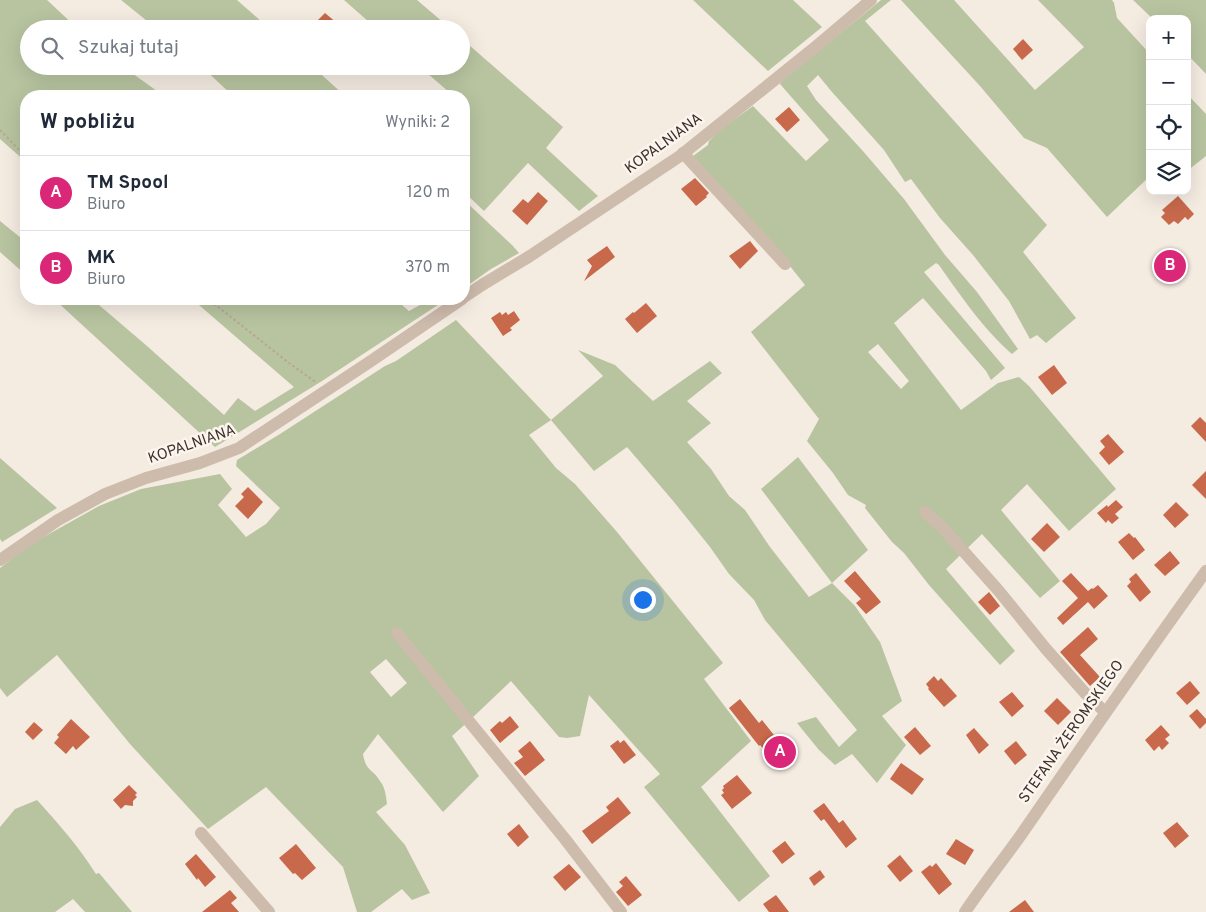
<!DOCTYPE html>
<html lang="pl">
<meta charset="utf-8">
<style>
:root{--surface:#fff;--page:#f2f2f3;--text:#1f2937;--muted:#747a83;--line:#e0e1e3;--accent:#db2777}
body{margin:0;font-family:Overpass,sans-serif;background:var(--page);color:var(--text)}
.controls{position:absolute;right:15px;top:15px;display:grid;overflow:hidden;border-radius:10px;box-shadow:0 5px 20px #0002}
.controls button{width:45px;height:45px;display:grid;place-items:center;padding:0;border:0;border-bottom:1px solid var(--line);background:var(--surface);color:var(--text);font:25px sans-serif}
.you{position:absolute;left:642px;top:599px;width:18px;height:18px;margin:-12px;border:4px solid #fff;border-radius:50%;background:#1a73e8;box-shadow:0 0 0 8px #1a73e833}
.badge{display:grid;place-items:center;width:32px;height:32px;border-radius:50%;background:var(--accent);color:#fff;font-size:16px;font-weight:700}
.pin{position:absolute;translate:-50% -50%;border:2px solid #fff;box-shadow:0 1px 5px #0006}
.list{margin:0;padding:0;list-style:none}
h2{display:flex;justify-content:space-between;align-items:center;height:65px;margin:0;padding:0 20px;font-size:21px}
h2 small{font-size:16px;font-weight:400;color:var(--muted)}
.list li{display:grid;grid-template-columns:32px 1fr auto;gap:15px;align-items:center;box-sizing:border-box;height:75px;padding:0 20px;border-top:1px solid var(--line)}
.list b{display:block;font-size:19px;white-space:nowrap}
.list p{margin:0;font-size:16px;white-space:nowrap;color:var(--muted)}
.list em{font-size:16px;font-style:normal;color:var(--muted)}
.icon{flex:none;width:28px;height:28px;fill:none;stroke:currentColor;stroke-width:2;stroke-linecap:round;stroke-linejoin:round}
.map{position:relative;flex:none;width:1206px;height:912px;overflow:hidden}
.search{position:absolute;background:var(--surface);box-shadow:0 5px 20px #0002;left:20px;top:20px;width:450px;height:55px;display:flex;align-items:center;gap:12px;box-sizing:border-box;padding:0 18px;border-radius:28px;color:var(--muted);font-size:19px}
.panel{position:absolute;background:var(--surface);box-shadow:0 5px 20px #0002;left:20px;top:90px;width:450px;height:215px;border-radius:20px}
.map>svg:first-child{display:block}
</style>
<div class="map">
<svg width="1206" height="912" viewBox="0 0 1206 912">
<rect width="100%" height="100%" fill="#f4ebe1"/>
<g fill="#b8c4a0" fill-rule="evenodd">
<polygon points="0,0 47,0 78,29 29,29 29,66 122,66 164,96 26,96 26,162 0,139"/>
<polygon points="121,0 237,0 270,29 157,29"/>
<polygon points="344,0 417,0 451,29 377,29"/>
<polygon points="693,0 793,0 822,27 768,71"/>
<path d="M881,0H891L865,21L1047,225L1023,252L1076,318L1046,343L1037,335L1030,339L1009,301L973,255L940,218L911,179L905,182L884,150L832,92L818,75L807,86L816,100L862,150L904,199L945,255L977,292L1018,349L1012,354C985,331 960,295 939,265L936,263L924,272L1005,368L991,380L986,371L923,298L894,323L961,410L998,383L1019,377L1029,386L1116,489L1069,531L1027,484L1001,510L1060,581L1040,598L982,534L946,569L1015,651L1000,665L929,585L904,553L892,542L865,508L866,505L848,495L833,473L807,441L819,419L751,332L805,285L770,241L693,156L708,145L709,141L719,131L753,106L806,161L829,140L780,84L782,81ZM878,344L909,381L901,389L868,352Z"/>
<polygon points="901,0 954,0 1035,90 1084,47 1038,0 1112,0 1114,3 1117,18 1150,54 1150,176 1107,217 1047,148 1024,138 980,86"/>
<polygon points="1133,0 1206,0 1206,74 1187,54 1187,19 1153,19"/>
<polygon points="461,38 563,127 546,148 598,196 579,211 528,163 484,211 464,192 464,96 447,96 450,93 419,66 461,66"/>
<polygon points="201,66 312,66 345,96 233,96"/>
<polygon points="1187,94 1206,114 1206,156 1187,171"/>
<polygon points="464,200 512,245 519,253 491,269 464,288"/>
<polygon points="0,221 26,242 26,275 0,252"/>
<polygon points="54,299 92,299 147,346 224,415 238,398 255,411 294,387 192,299 395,299 409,311 431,299 447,299 322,381 215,447"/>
<path d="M456,320L551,420L603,376L578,350L615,365L653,401L710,361L722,373L687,401L711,423L687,442L711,469L729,496L745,510L770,547L809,597L832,583L761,489L798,457L868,550L832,583L855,606L880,642L902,701L882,716L906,745L877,783L852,754L835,765L819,750L797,723L816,717L839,747L857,730L765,620L754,600L729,574L710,547L674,502L627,447L594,471L551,420L529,435L556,468L575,484L617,532L723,663L704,679L751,741L701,787L770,876L739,902L644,787L660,774L589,695L580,736L567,738L559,737L511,681L471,719L452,736L479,776L443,812L378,734L363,754C366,772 372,768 380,781C385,787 386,796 387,804L376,812L405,845L430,893L412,900L402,889L371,912H357L343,867L266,787L208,829L130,744L57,655L7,697L0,688V568L31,544L99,506L141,489L220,474L232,489L218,505L246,537L266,524L280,508L236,466L237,460L280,434L385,366L396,361ZM386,659L407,683L391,697L370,672Z"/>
<polygon points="0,458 57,508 2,542 0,539"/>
<path d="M37,800C58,823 79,847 96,874L99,873L132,912H85L73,899L55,912H0V827L15,809Z"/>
</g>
<g fill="#c8694b">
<polygon points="325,13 344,29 309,29"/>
<polygon points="1023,39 1033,50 1022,60 1013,49"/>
<polygon points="789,107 800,120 787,132 775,119"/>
<polygon points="695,178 709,193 706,196 707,197 696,206 681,189"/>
<polygon points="538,192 548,201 527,225 512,211 523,199 528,203"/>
<polygon points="1178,196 1194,214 1188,220 1185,217 1178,224 1174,221 1169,225 1161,217 1165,213 1162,210"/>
<polygon points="750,241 758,251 740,269 729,256"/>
<polygon points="607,246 615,257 584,281 592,266 587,260"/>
<polygon points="1169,252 1184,269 1172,280 1157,263"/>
<polygon points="646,303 657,316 637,333 625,319 633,312 634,313"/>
<polygon points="514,311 520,320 510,328 512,330 503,336 491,318 500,312 502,315 506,312 508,315"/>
<polygon points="1054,365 1067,383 1052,395 1038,377"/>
<polygon points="1200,417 1206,423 1206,442 1191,426"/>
<polygon points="1108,434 1124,452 1109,465 1099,453 1105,447 1100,441"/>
<polygon points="1206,471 1206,499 1192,485"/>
<polygon points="248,487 263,502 248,519 235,506 244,497 241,494"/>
<polygon points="1116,500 1123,507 1115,514 1119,518 1112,524 1108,520 1106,523 1097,513 1107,505 1108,507"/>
<polygon points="1176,502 1189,515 1175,528 1163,515"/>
<polygon points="1047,523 1060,537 1044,552 1031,539"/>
<polygon points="1129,533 1134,538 1135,537 1145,550 1133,560 1118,542"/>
<polygon points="1170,551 1180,563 1165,576 1154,565"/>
<polygon points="855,571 881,602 866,614 856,603 861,599 844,581"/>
<polygon points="1071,573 1088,591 1092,588 1093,589 1098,585 1108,596 1094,609 1088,602 1063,625 1057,618 1078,598 1062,581"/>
<polygon points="1136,573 1151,592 1140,602 1127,586 1131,582 1129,579"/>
<polygon points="989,592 1000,606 990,615 978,602"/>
<polygon points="1088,627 1098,639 1080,655 1100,677 1090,686 1060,652"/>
<polygon points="934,676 938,681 941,678 957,696 944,707 928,689 929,688 926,684"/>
<polygon points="1190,681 1200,693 1187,705 1176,693"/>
<polygon points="1012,692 1024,706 1012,717 999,702"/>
<polygon points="1057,698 1071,712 1058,725 1044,711"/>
<polygon points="740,699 759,723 762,720 789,754 777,762 772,756 771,757 760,745 759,746 729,708"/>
<polygon points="1197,709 1206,719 1206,723 1200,729 1189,716"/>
<polygon points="510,716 519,727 500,743 490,730 500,721 502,723"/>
<polygon points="71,719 90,737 76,750 73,746 66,754 54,743 59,737 57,735"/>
<polygon points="34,722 43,730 33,740 25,732"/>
<polygon points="1161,725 1170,735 1165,739 1169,743 1162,750 1159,746 1154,751 1145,740"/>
<polygon points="915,727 931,746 920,755 904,737"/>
<polygon points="974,728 989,745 979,754 966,735"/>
<polygon points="618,740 620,743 624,740 636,755 624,764 610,746"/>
<polygon points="530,741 545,760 525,776 514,763 523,757 518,751"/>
<polygon points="1016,741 1027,755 1015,765 1004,751"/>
<polygon points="901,763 924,779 912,795 890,779"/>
<polygon points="737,775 752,793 732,809 721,795 724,793 722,790 724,788 723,786"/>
<polygon points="129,785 137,793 135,795 137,797 133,801 133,806 125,805 121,809 113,800"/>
<polygon points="618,797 631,813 592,844 582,831 609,811 606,807"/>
<polygon points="824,803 839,823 843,820 857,839 846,848 824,819 821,821 813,811"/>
<polygon points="1177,822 1189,836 1175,848 1163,833"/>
<polygon points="519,824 529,837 518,847 507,834"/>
<polygon points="956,839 974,850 965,865 946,854"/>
<polygon points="785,841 795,854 782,864 772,851"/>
<polygon points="296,844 316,868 302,880 295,873 293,874 279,858"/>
<polygon points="196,854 216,877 205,887 198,878 197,880 185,864"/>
<polygon points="900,855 913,871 900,882 887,866"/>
<polygon points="936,863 952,884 939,895 921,872 930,865 932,867"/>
<polygon points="569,864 581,877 565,891 553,877"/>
<polygon points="820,870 825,877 814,886 809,878"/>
<polygon points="626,876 642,895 628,906 616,892 623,886 619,882"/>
<polygon points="230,890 237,898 231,903 239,912 202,912"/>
<polygon points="776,895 789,912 769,912 763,904"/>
<polygon points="1025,900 1034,912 1009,912"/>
</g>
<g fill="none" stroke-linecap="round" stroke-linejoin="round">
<g stroke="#b9a596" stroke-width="2" stroke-dasharray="2.5 2.5" stroke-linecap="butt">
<polyline points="0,130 26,157"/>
<polyline points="205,299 217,306 289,363 317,383"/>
</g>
<g stroke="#cdbbac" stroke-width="12">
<polyline points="683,153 785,264"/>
<polyline points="464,297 482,285 530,256 680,156 813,49 871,0"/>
<polyline points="925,512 942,527 998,590 1046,649 1086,694 1105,712"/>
<polyline points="0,560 58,520 105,494 146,478 200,463 239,448 368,363 462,299"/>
<polyline points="397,633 565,839 621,912"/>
<polyline points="201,833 269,912"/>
<path d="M965,912C983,885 1004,859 1023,832C1083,745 1144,657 1206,571"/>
</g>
</g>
<g text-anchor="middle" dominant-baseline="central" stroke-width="5" stroke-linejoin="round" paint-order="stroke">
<g font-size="15" fill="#3b302b" stroke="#fbf5ee">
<text transform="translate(664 144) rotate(-36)">KOPALNIANA</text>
<text transform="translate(192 445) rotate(-19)">KOPALNIANA</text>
<text transform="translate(1072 732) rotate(-55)">STEFANA ŻEROMSKIEGO</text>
</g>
</g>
</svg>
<div class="controls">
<button>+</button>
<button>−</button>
<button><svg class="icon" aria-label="locate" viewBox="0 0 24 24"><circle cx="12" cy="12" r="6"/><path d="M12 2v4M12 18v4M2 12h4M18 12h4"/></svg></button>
<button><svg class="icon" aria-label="layers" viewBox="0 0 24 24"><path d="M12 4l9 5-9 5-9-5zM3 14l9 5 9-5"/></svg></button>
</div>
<div class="you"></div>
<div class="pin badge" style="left:780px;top:752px">A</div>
<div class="pin badge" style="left:1170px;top:266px">B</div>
<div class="search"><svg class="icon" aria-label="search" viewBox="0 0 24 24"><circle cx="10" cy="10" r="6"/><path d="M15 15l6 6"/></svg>Szukaj tutaj</div>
<section class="panel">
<h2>W pobliżu<small>Wyniki: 2</small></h2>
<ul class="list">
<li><span class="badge">A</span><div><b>TM Spool</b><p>Biuro</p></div><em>120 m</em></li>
<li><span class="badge">B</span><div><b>MK</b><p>Biuro</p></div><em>370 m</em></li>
</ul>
</section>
</div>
